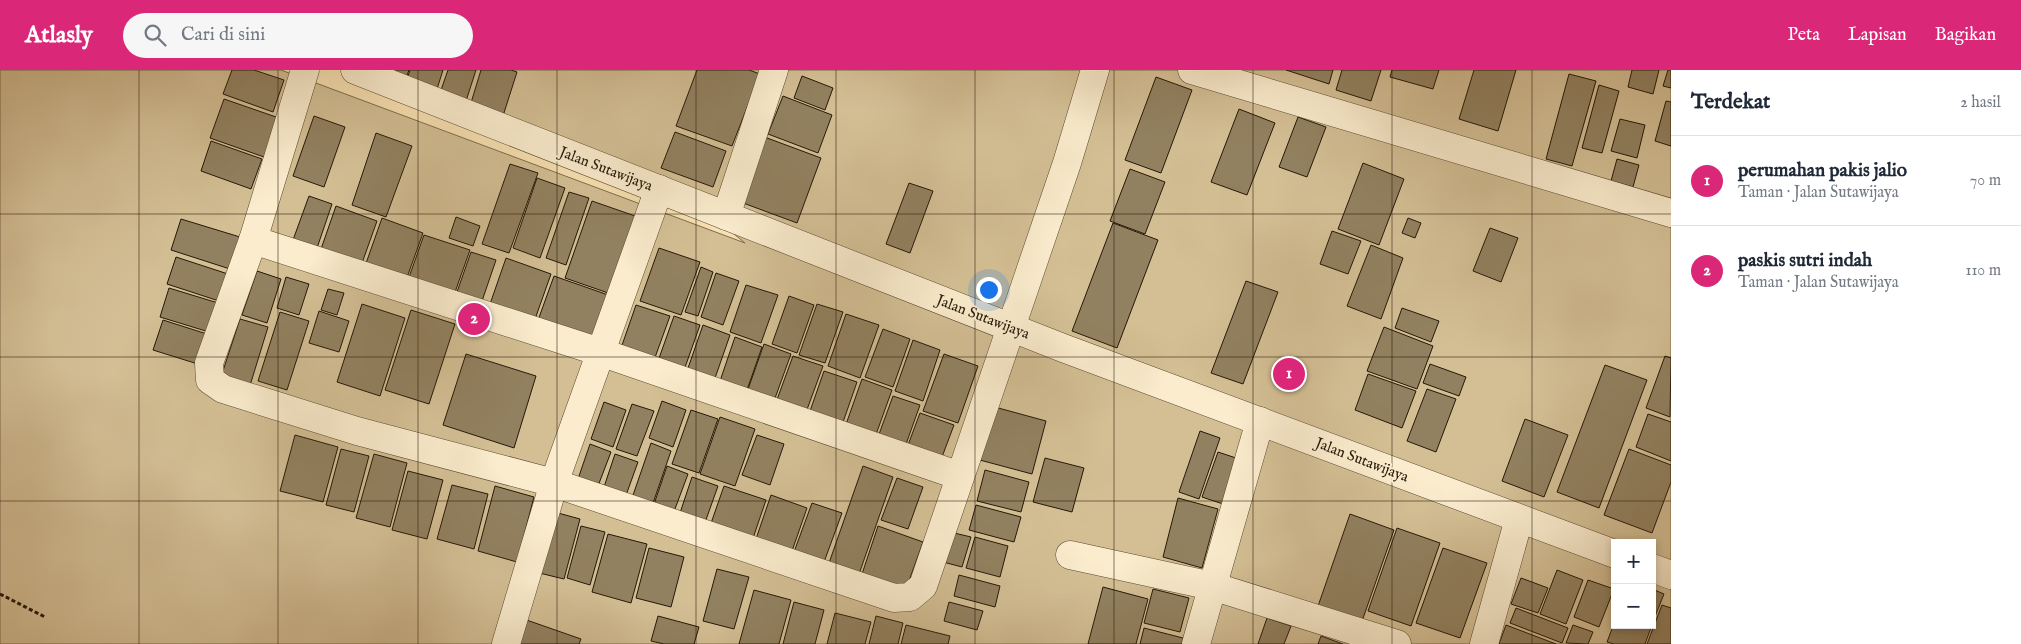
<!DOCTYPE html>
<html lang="id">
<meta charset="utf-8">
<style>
:root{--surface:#fff;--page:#f6f6f7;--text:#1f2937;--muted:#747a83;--line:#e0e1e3;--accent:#db2777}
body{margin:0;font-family:"IM FELL English",serif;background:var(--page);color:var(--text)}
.controls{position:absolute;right:15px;bottom:15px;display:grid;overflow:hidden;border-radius:0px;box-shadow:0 2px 8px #0003}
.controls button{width:45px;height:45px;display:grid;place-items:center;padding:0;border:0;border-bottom:1px solid var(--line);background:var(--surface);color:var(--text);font:25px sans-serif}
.you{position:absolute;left:988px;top:219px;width:18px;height:18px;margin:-12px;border:4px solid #fff;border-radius:50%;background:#1a73e8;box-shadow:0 0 0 8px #1a73e833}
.badge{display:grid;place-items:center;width:32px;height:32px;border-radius:50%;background:var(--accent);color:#fff;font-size:16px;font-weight:700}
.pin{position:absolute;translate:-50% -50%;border:2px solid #fff;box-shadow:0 1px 5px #0006}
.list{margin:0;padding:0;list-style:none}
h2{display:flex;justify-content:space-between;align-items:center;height:65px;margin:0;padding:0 20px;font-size:21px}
h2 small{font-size:16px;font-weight:400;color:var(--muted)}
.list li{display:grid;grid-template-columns:32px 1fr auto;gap:15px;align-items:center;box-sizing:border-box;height:90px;padding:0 20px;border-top:1px solid var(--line)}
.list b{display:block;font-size:19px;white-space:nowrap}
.list p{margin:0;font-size:16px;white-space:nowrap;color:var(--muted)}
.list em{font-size:16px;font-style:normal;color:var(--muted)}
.icon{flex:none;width:28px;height:28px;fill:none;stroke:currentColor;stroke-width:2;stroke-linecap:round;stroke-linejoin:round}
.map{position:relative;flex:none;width:1671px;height:574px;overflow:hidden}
header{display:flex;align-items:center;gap:30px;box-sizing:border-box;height:70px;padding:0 25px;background:var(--accent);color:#fff}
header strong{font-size:24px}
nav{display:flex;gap:28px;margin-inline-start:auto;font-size:18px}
.search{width:350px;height:45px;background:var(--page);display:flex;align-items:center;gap:12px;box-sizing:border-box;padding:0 18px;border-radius:28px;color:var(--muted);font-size:19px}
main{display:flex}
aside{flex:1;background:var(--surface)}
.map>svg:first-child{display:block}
</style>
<header>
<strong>Atlasly</strong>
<div class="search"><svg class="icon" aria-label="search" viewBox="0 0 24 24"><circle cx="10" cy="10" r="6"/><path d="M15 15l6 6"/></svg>Cari di sini</div>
<nav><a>Peta</a><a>Lapisan</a><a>Bagikan</a></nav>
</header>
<main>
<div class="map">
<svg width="1671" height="574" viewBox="0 0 1671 574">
<rect width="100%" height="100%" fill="#f8e1b2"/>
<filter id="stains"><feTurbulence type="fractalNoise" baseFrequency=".004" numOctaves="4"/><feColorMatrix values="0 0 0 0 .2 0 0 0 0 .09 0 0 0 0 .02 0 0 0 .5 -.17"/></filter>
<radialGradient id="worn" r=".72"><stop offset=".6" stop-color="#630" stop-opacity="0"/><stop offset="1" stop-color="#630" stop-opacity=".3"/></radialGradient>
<path fill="#d4bf95" stroke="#7c6c4e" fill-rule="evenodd" d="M0,0H281L745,173L697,134L365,0H1671V574H0ZM1615,473H1652V555H1615Z"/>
<g fill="#928160" stroke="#241807">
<polygon points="232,0 254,0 284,10 273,42 223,24"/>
<polygon points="380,0 409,0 405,11"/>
<polygon points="410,0 443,0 437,19 407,9"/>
<polygon points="448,0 476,0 466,31 440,23"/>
<polygon points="481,0 511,0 517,2 503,46 470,36"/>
<polygon points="697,0 749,0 760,4 732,76 676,56"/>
<polygon points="1286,0 1333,0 1329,14"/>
<polygon points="1342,0 1381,0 1371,31 1336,20"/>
<polygon points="1392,0 1439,0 1433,19 1390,7"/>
<polygon points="1474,0 1516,0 1498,61 1459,49"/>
<polygon points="1632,0 1659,0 1653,24 1628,17"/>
<polygon points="1668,0 1671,0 1671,18 1663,16"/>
<polygon points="1569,4 1596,11 1572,96 1546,89"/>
<polygon points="802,6 833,18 825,40 794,28"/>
<polygon points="1156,7 1192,20 1161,103 1125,90"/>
<polygon points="1599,15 1619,21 1602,83 1582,78"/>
<polygon points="783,26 832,45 818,83 768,64"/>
<polygon points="224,29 279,48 264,87 210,68"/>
<polygon points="1666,31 1671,32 1671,76 1655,71"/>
<polygon points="1239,39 1275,53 1247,125 1211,112"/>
<polygon points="314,46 345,57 324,117 293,106"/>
<polygon points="1298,47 1326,57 1307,107 1279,97"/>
<polygon points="1620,49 1645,55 1637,88 1611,81"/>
<polygon points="675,62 726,81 713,117 661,98"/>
<polygon points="376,63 412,76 386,147 352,135"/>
<polygon points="759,65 821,88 797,153 735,130"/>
<polygon points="211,71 262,89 251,119 201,101"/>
<polygon points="1617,89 1639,95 1633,117 1611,111"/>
<polygon points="1363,93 1404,109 1379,175 1338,159"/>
<polygon points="510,94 538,103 509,183 482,174"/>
<polygon points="1130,99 1165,112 1145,164 1110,151"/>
<polygon points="537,108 565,118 540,188 513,178"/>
<polygon points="909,113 933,121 910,183 886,174"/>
<polygon points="569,122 589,128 566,195 546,188"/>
<polygon points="309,126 332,134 317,178 293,170"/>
<polygon points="592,131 638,147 611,224 565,208"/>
<polygon points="336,136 377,151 362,193 321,179"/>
<polygon points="456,147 480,156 473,176 449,168"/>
<polygon points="382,148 423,163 405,213 364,199"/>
<polygon points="1408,148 1421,153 1415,168 1402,163"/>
<polygon points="181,149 240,167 230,199 171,180"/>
<polygon points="1113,153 1158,170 1117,278 1072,261"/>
<polygon points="1490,158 1518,168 1501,212 1473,201"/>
<polygon points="1332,161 1361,171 1348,204 1320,194"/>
<polygon points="424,165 470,180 454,225 408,210"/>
<polygon points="1371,175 1403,188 1381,249 1347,236"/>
<polygon points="659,178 700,192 681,245 640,231"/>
<polygon points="471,182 496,190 482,231 457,222"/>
<polygon points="176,187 228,204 219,231 167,214"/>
<polygon points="506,188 551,204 534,252 489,237"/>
<polygon points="701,197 713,202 698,246 685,242"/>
<polygon points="257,201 281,209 267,253 242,245"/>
<polygon points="716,203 739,211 723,255 701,247"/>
<polygon points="554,206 614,227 598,274 537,253"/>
<polygon points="286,207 309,214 299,245 277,238"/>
<polygon points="1246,211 1278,222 1243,314 1211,303"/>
<polygon points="746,215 778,225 761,273 730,262"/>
<polygon points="169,218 218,233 209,262 160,247"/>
<polygon points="328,219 344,223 337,245 321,240"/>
<polygon points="789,226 814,235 797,283 772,274"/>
<polygon points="362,234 405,248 380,326 337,312"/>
<polygon points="817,234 843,242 825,293 799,285"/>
<polygon points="636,235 670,246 653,293 620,281"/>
<polygon points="1402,238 1439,251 1431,272 1395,258"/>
<polygon points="411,240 455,254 429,334 385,320"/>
<polygon points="319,241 349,251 339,282 309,273"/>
<polygon points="280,242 309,251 287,320 258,311"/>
<polygon points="846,244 879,255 860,308 828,296"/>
<polygon points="674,246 700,255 683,303 657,294"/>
<polygon points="240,249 268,257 248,322 219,313"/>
<polygon points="163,250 210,265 201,295 153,280"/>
<polygon points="703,255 730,265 714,311 687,301"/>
<polygon points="1384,257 1433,276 1417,319 1367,301"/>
<polygon points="883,259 910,269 893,317 865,307"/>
<polygon points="735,267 762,277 747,320 720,311"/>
<polygon points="913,270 940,280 923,331 895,321"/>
<polygon points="764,274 791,284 774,331 747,322"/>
<polygon points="466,284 536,306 514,378 443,355"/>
<polygon points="944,284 978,296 958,353 923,341"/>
<polygon points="793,286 823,296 805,345 775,335"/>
<polygon points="1665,286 1671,288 1670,347 1646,338"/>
<polygon points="1430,294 1466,307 1459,326 1423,313"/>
<polygon points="1605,295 1647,310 1599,438 1557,422"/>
<polygon points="824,301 857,312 842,355 809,344"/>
<polygon points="1368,304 1416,321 1402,358 1355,340"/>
<polygon points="862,309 892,320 874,370 844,360"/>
<polygon points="1427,319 1456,329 1436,382 1407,371"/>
<polygon points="893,326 920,335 905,377 878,367"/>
<polygon points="662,331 686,340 673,377 649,368"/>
<polygon points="604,332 626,340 613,377 591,369"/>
<polygon points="632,334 654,341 637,386 616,379"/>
<polygon points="991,336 1046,351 1032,404 976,389"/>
<polygon points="691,340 718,349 699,403 672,394"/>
<polygon points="920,343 954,355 942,387 908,375"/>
<polygon points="1648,344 1671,352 1671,391 1636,377"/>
<polygon points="720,347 755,359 735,416 700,404"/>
<polygon points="1525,349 1568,365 1544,427 1502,411"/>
<polygon points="1200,361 1220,368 1199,429 1179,422"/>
<polygon points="295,365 338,377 323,432 280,421"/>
<polygon points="757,365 784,374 770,415 742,405"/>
<polygon points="651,373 671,381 651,439 631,431"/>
<polygon points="590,374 611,382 598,416 578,409"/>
<polygon points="341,379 369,386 354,442 326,435"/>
<polygon points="1629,379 1671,395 1671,412 1652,463 1604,445"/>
<polygon points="1218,382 1239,389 1223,434 1202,427"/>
<polygon points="374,384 407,393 390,457 356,448"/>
<polygon points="615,384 638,392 625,428 603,420"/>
<polygon points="1045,388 1084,398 1072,442 1033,432"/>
<polygon points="667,396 688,404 672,447 652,440"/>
<polygon points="863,396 893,407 859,504 829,493"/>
<polygon points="985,400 1029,412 1021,442 977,431"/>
<polygon points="408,401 443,410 427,469 392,460"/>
<polygon points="692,407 718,416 702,461 677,452"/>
<polygon points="897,408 923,417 908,459 881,450"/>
<polygon points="452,415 488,424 474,479 437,469"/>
<polygon points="495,416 534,427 517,492 478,481"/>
<polygon points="724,416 766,430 751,474 709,459"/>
<polygon points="771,425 807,438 792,481 756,469"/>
<polygon points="1178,428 1218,439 1202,498 1163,487"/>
<polygon points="812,433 842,443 824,492 794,482"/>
<polygon points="976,435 1021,447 1014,472 969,460"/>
<polygon points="547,440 580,449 564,509 531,501"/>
<polygon points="1350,444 1394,460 1361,554 1317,539"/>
<polygon points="581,456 605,462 590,515 567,508"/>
<polygon points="878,456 923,472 905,522 861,507"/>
<polygon points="1397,458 1440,473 1411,556 1368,541"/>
<polygon points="950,462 971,467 962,497 943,492"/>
<polygon points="608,464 647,474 631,533 592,522"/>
<polygon points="975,467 1008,476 1000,507 966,498"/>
<polygon points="649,478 684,487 671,537 636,528"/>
<polygon points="1443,478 1487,493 1460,568 1416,553"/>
<polygon points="717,499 749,507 734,559 703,551"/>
<polygon points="1557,500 1583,510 1566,554 1540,544"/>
<polygon points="959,505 1000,516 995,537 954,526"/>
<polygon points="1521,508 1548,518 1538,543 1511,534"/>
<polygon points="1588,510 1614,519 1599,557 1574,547"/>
<polygon points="1103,517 1148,529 1136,574 1088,574"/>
<polygon points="1153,519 1189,528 1180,562 1144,553"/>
<polygon points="1652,519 1664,524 1652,554"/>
<polygon points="754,520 791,530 779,574 739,574"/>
<polygon points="794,532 824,540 815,574 783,574"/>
<polygon points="949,532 983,541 977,560 944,551"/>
<polygon points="1662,535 1671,538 1671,574 1647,574"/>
<polygon points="1516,538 1568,558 1562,573 1510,553"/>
<polygon points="835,543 871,552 865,574 827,574"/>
<polygon points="658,546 699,557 694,574 664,574 651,571"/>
<polygon points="876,546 903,553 898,574 869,574"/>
<polygon points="518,547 581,569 579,574 510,574"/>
<polygon points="1267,548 1291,556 1284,574 1258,574"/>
<polygon points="1615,551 1615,555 1652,555 1645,574 1614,574 1607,572"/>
<polygon points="906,555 950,566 948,574 901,574"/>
<polygon points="1506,555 1556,574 1499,574"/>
<polygon points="1573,555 1593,562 1588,574 1566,573"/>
<polygon points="1144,558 1183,568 1182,574 1140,574"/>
<polygon points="1321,566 1343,574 1318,574"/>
</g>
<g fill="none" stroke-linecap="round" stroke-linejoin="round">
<defs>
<g id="minor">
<polyline points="305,0 253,170 209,293 210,310 223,319 357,361 554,413 894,528 910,527 923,516 1067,93 1095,0"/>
<polyline points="355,0 1063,278 1615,484"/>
<polyline points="1192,0 1671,143"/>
<polyline points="726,146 774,0"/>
<polyline points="253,170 600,282 960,406"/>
<polyline points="1070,485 1212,516 1397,574"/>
<polyline points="1652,498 1671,505"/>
<polyline points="506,574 554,413 659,119"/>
<polyline points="1196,574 1260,351"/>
<polyline points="1484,574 1519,449"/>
</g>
</defs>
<use href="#minor" stroke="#594a32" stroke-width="29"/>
<polyline stroke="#241807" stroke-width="3" stroke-dasharray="4 2.5" stroke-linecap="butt" points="0,524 45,547"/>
<use href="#minor" stroke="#faeccd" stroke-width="28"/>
</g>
<path fill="none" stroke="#241807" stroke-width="1" stroke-opacity="0.55" d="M139,0V574M278,0V574M418,0V574M557,0V574M696,0V574M836,0V574M975,0V574M1114,0V574M1253,0V574M1392,0V574M1532,0V574M0,144H1671M0,287H1671M0,431H1671"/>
<g text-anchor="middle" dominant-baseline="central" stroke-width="4" stroke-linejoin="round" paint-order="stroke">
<g font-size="15" fill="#241807" stroke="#faeccd">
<text transform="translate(606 99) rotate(21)">Jalan Sutawijaya</text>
<text transform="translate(983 247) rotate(21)">Jalan Sutawijaya</text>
<text transform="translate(1362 390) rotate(21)">Jalan Sutawijaya</text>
</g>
</g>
<rect width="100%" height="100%" filter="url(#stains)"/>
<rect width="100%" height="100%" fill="url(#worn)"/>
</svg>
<div class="controls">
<button>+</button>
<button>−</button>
</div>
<div class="you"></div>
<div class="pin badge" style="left:1289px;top:304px">1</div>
<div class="pin badge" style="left:474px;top:249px">2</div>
</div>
<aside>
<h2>Terdekat<small>2 hasil</small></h2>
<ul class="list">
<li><span class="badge">1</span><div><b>perumahan pakis jalio</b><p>Taman · Jalan Sutawijaya</p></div><em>70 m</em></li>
<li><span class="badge">2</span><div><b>paskis sutri indah</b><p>Taman · Jalan Sutawijaya</p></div><em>110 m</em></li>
</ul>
</aside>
</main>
